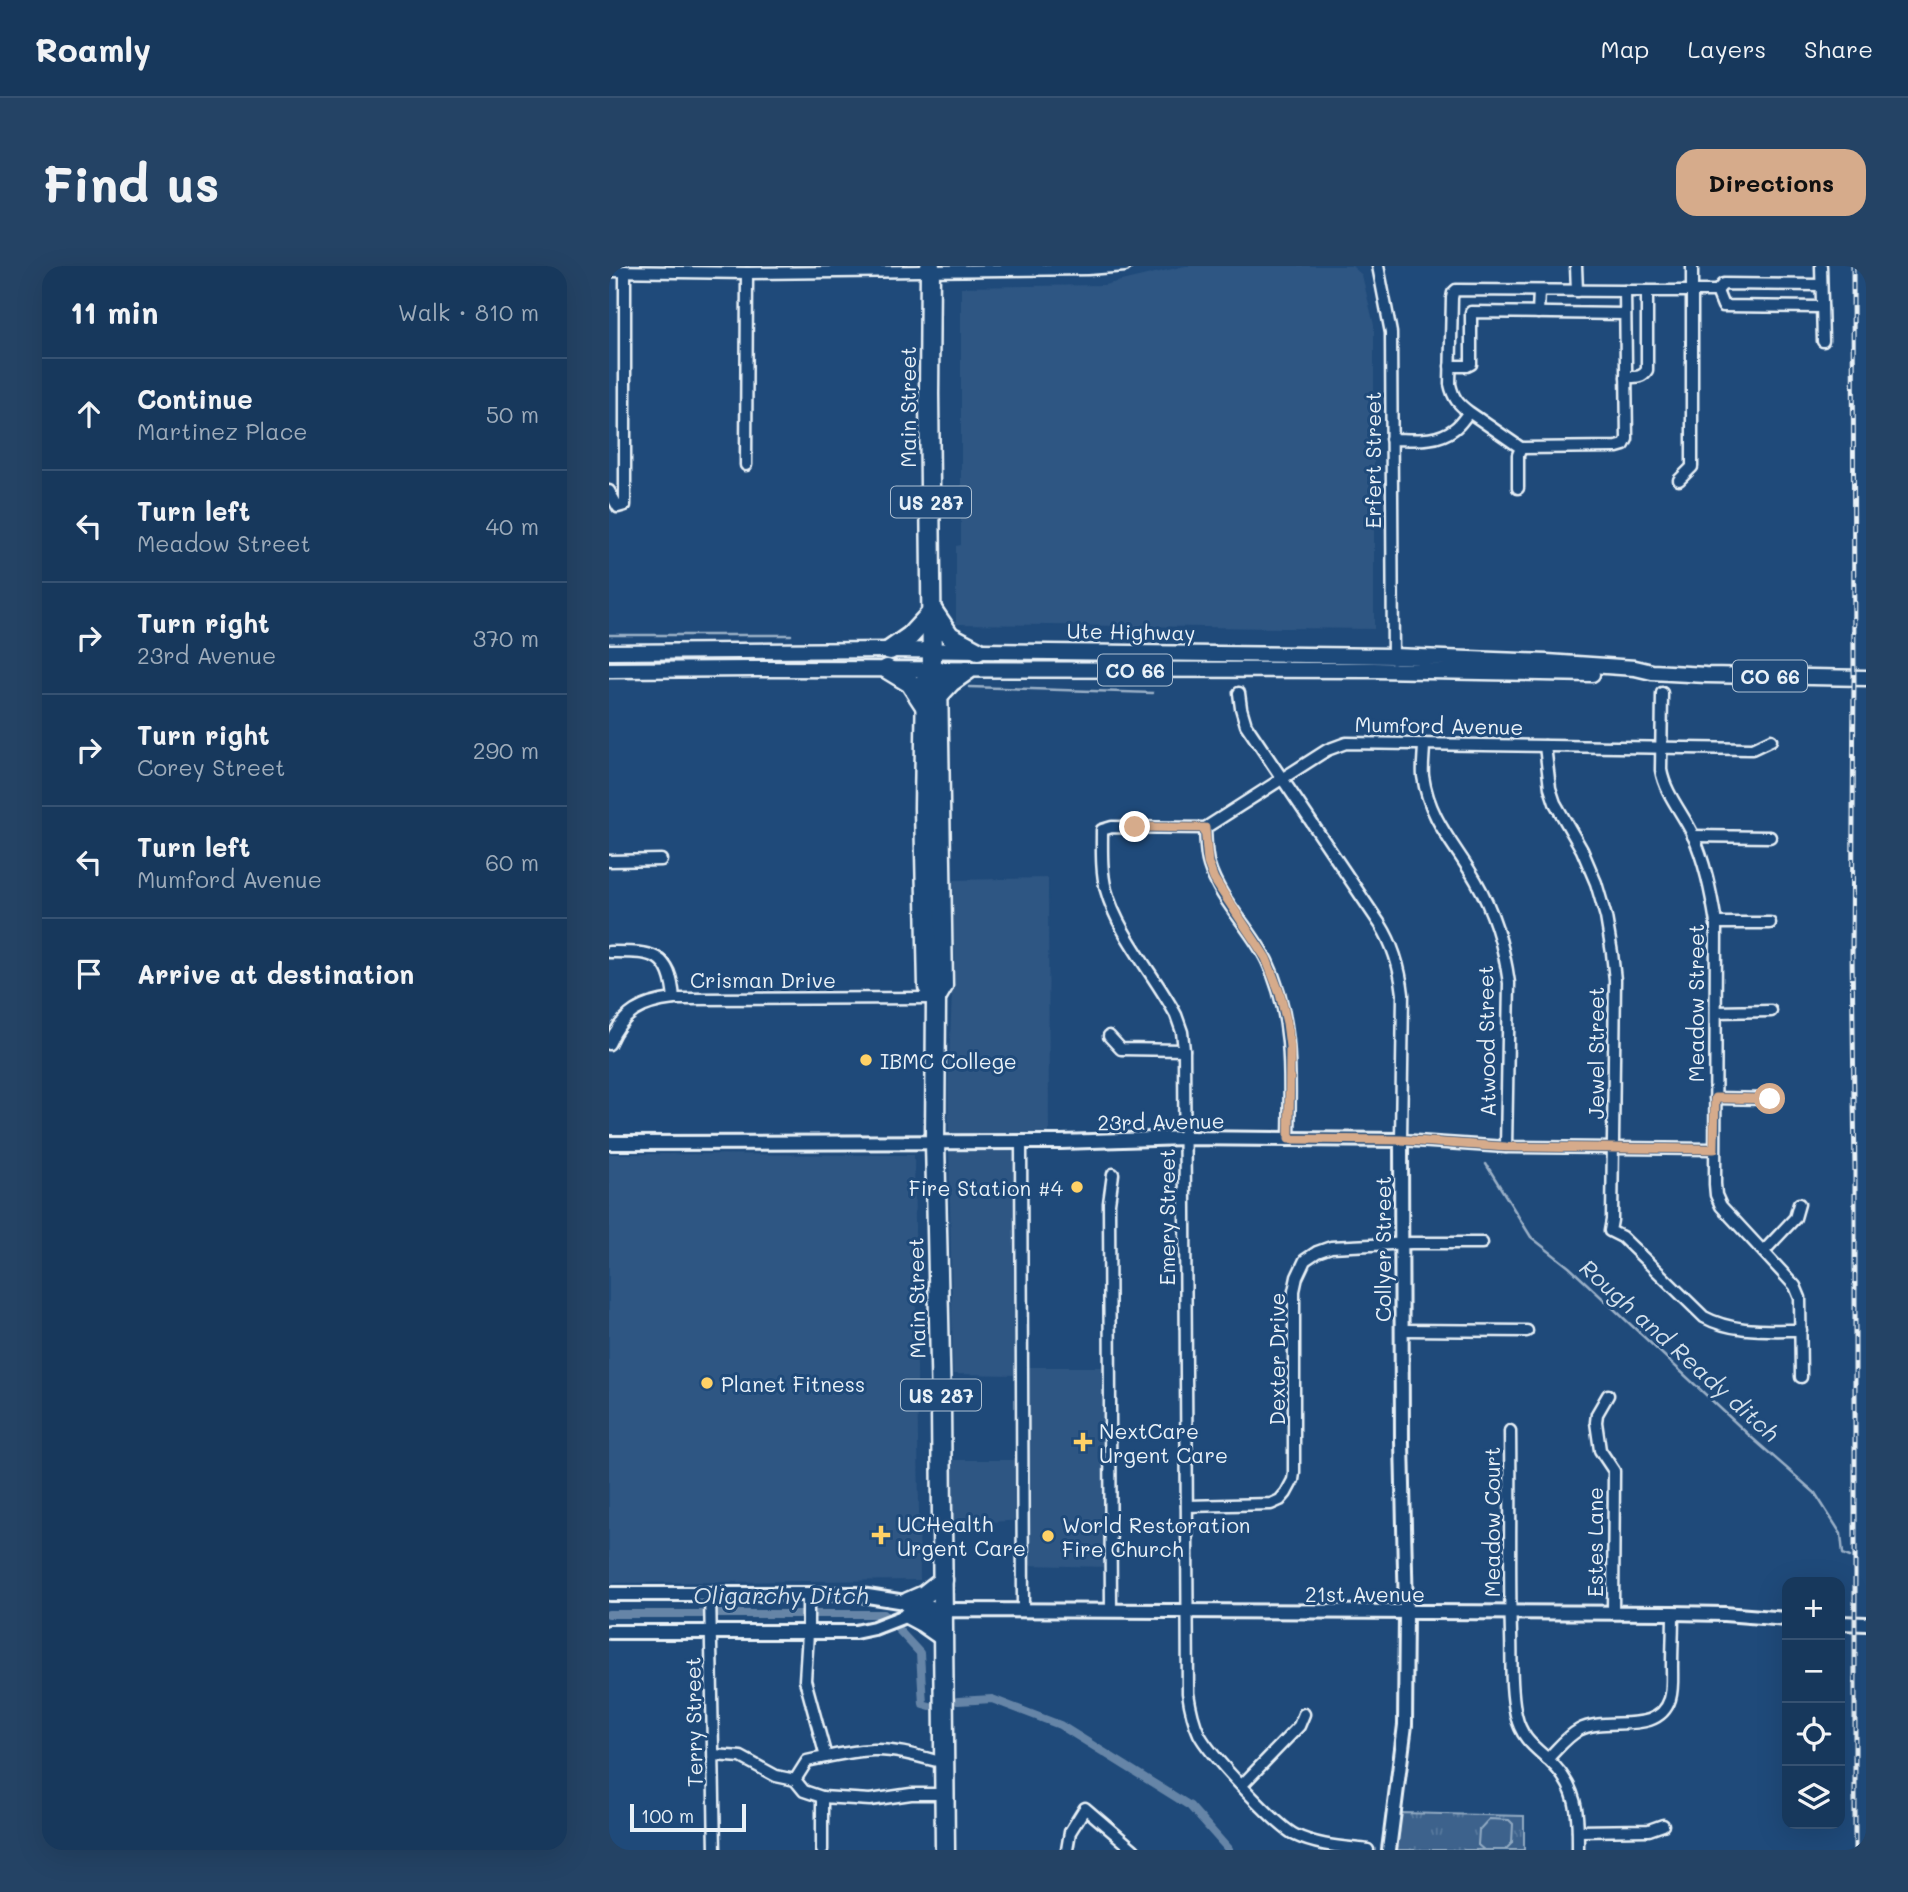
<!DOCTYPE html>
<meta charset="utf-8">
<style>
:root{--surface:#17385c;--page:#244365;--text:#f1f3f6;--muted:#9eacbb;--line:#365272;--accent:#d6ab8b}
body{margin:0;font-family:Mali,sans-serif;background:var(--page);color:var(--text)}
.controls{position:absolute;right:21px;bottom:21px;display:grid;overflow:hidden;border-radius:14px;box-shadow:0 7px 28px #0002}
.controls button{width:63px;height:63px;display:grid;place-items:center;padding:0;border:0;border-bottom:2px solid var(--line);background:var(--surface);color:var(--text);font:35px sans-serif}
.scale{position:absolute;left:21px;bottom:18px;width:116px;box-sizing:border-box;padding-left:7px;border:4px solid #e8f1f8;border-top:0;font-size:19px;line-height:24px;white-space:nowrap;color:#e8f1f8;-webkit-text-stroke:5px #1f4a7a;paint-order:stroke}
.stop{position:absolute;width:21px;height:21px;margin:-16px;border:5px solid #d6ab8b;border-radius:50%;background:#fff}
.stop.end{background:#d6ab8b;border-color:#fff;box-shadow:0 2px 7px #0008}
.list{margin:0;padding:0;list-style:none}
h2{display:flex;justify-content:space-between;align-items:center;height:91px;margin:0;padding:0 28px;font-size:30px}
h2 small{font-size:23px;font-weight:400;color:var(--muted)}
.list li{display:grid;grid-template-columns:46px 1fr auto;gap:21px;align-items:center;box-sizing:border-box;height:112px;padding:0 28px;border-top:2px solid var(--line)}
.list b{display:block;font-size:26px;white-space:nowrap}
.list p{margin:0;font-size:23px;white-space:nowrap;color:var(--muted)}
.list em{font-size:23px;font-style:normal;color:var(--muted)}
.icon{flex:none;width:38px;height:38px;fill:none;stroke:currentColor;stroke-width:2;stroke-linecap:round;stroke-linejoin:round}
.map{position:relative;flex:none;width:1257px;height:1584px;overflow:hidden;border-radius:21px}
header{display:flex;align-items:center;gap:42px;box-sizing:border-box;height:98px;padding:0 35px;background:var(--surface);border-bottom:2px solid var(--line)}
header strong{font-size:33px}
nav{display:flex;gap:38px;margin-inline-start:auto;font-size:24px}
.intro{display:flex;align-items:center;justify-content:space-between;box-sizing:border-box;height:168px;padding:0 42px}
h1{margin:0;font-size:49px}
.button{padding:18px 32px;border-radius:21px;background:var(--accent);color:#111;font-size:24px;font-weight:700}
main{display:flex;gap:42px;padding:0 42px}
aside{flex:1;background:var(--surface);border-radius:21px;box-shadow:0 7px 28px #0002}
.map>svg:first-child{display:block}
</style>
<header>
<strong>Roamly</strong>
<nav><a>Map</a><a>Layers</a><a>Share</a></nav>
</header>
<div class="intro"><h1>Find us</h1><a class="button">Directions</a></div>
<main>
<aside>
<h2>11 min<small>Walk · 810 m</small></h2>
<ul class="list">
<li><svg class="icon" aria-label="ahead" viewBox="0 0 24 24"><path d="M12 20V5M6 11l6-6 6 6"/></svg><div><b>Continue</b><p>Martinez Place</p></div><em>50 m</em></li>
<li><svg class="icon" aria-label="left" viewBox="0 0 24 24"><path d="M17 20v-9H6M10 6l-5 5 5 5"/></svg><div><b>Turn left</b><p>Meadow Street</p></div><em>40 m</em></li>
<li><svg class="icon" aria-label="right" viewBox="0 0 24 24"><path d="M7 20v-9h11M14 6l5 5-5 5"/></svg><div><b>Turn right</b><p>23rd Avenue</p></div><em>370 m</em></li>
<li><svg class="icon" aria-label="right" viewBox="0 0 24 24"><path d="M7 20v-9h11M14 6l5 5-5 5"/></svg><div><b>Turn right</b><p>Corey Street</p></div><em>290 m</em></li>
<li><svg class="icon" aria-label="left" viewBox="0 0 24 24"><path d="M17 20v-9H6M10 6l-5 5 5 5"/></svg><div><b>Turn left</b><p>Mumford Avenue</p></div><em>60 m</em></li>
<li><svg class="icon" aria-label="arrive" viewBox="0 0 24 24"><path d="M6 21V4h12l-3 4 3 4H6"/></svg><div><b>Arrive at destination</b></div></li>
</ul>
</aside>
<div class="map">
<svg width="1257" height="1584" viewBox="0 0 1257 1584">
<defs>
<pattern id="park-tufts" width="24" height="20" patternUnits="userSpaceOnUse" patternTransform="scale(1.75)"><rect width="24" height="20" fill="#3c628c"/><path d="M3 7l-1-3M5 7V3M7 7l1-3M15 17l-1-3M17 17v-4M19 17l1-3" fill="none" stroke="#58799d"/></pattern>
</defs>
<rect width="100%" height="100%" fill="#1f4a7a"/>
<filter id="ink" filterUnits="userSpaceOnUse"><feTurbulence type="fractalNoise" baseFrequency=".0143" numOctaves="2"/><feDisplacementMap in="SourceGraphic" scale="14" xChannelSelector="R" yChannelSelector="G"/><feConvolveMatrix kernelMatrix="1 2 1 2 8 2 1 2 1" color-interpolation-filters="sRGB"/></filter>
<g filter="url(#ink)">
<g fill="#2e5683">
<polygon points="576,0 743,0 753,9 765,59 765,363 347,358 347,280 352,279 352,21 495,19"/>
<polygon points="439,612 440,868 417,869 417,1101 497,1101 499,1301 417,1299 418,1254 343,1258 343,1194 408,1194 407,1109 344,1108 339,818 343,727 346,721 344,614"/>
<polygon points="0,888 305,889 311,1314 0,1317"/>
</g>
<polygon fill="url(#park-tufts)" stroke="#92aac2" stroke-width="2" points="792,1547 915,1550 915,1584 786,1584"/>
<polygon fill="#3c628c" stroke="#92aac2" stroke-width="2" points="880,1553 900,1554 904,1558 903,1577 896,1584 875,1584 869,1579 870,1564"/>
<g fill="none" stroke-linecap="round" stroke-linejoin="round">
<g stroke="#9ab0c7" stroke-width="2.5">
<polyline points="0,369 182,369"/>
<polyline points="360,421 544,427"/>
<polyline points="877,898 922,971 960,1001 1142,1171 1206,1227 1232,1268 1234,1288 1241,1291"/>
</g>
<g stroke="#6685a7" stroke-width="8">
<polyline points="0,1348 275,1348 311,1387 314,1438 321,1440"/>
<polyline points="349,1435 383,1433 451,1459 581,1540 620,1584"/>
</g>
<defs>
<g id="street">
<polyline points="769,0 782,67 784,393"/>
<polyline points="967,0 968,25"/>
<polyline points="1212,0 1214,75"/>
<polyline points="0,5 138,7 479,3 516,0"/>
<polyline points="1016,25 1108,25 1114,18 1212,19"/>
<polyline points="1108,25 1114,40 1213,41"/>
<polyline points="929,47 930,25"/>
<polyline points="841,100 858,100 862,98 862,46 1016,48"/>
<path d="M1017,111C1026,111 1033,112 1038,104V25"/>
<path d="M782,173C803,173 827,177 845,163C851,159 855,152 860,146L912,182L1008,181L1015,179L1018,173L1016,25L847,24L844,27L843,32L841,118C844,132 849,138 860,146"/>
<polyline points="137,199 138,7"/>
<polyline points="1070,214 1083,201 1083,0"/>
<polyline points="909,222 909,189 912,182"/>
<polyline points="0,225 9,241 16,239 16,5"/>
<path d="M630,427L632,442L637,459L771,658C785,680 791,702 794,728L792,874L897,881L1105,883"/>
<path d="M1053,427L1052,504C1056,527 1073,546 1083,567C1096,596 1102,626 1107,657L1106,918L1107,929L1112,940L1186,1020L1191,1032L1192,1111"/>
<path d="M815,478C815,488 813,500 814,510C820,553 846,579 867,615C885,646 895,681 900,717L897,881"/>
<path d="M936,480L941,522L946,537L973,584L987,617L997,651L1003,687L1006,714L1003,954L1001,965L1013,971L1095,1051C1124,1067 1159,1064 1192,1064"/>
<path d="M596,562C597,574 596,587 600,599C611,635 642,662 658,695C685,751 681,812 680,873"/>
<polyline points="1084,570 1161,571"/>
<polyline points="0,595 52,594"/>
<polyline points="1107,657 1161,657"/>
<path d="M0,686C42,686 61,684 65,733"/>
<polyline points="1107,746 1162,745"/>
<polyline points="500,770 512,783 575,784"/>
<path d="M0,778C14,746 32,737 65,733L327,732"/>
<polyline points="1106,832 1161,833"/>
<polyline points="412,876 414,1345"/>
<polyline points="1155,985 1186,952 1190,938"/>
<polyline points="793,1064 918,1065"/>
<polyline points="999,1129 988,1148 987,1156 991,1184 1005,1205 1004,1347"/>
<path d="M901,1165C902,1233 900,1301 902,1369C903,1395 901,1423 907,1449C914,1482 940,1487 955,1512C970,1534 969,1558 969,1584"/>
<polyline points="578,1240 662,1238 671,1234 677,1227 684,1214 685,1207 685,1025 688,1011 696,994 708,986 722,981 802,977 873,977"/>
<polyline points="101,1328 106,1584"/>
<polyline points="199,1328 199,1367 196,1414 217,1491"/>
<polyline points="502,1345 500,937 504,908"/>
<polyline points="105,1489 132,1491 167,1510 186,1514 195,1525 213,1531 261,1534 302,1528 335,1528"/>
<path d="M938,1493C948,1484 957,1471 970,1464C997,1449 1049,1471 1061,1433C1064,1423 1063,1411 1063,1401C1063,1383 1064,1365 1064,1347"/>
<path d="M186,1514L198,1495C220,1490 242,1485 264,1484C287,1483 312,1491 335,1497"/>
<polyline points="633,1519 690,1460 695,1448"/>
<polyline points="969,1565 1040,1564 1054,1559"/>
<polyline points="213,1584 213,1531"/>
<polyline points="458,1584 461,1566 476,1542 525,1584"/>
<path d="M759,1584C735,1581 709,1580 686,1569C668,1560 600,1488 590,1468C584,1455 581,1441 579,1427L575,784L573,766L567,749C545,708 509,668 497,624C492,604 493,584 493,564L503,561L596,562L718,484L737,477L1143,483L1162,474"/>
</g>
<g id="secondary">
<polyline points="0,877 452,876 575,872 792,874 793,1176 797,1346 796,1459 780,1584"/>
<polyline points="0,1328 246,1328 315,1339 334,1344"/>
<polyline points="1231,1357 1257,1358"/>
<polyline points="0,1366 246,1366 265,1362 296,1350 317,1349 334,1344 1064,1347 1115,1348 1178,1353"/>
</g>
<g id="primary">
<polyline points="0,386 281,384 784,390 938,396 1026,402 1043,406 1097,409 1257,412"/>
<polyline points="0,404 146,403 766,404 983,408"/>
</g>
<g id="highway">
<polyline points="321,0 320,128 323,403 329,412 334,720 327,732 326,876 332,1140 336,1584"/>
<polyline points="324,345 341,370 369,385"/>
<polyline points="281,384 301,370 324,345"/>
<polyline points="278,403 301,417 316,440"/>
<polyline points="323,403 317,412 315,542 319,721 327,732"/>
<polyline points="330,429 342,416 359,404"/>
<polyline points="299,1336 315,1329 334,1314"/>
<polyline points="300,1349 313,1356 333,1370"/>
</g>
</defs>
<use href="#street" stroke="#e8f1f8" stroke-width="15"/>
<use href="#secondary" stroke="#e8f1f8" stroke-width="18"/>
<use href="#primary" stroke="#e8f1f8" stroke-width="19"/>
<use href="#highway" stroke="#e8f1f8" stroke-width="23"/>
<use href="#street" stroke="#1f4a7a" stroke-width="10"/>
<use href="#secondary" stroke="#1f4a7a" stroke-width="12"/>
<use href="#primary" stroke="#1f4a7a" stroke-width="14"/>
<use href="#highway" stroke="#1f4a7a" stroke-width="18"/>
<defs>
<polyline id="rail" points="1244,0 1245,412 1243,688 1246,904 1246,1584"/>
</defs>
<use href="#rail" stroke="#e8f1f8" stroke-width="5"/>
<use href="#rail" stroke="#1f4a7a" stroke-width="2.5" stroke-dasharray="8" stroke-linecap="butt"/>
</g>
</g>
<g fill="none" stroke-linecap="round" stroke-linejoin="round" filter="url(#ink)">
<polyline stroke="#d6ab8b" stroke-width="9" points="526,561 596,562 599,597 605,613 657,692 671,728 678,757 681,781 680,873 792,874 897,881 1105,883 1106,832 1161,833"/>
</g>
<g fill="#ffd166" stroke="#1f4a7a" stroke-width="2.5">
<circle cx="257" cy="794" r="7"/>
<circle cx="468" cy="921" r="7"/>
<circle cx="98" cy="1117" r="7"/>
<path d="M470.5 1165.5h7v7h7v7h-7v7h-7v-7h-7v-7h7z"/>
<path d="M268.5 1258.5h7v7h7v7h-7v7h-7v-7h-7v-7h7z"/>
<circle cx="439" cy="1270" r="7"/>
</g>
<g text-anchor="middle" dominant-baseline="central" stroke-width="6" stroke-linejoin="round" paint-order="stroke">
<g fill="#1f4a7a" stroke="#acbfd2" stroke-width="2">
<rect x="282" y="220.5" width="80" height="31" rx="5"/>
<rect x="489" y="388.5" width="74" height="31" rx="5"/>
<rect x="1124" y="394.5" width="74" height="31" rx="5"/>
<rect x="292" y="1113.5" width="80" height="31" rx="5"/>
</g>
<g font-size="19" font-weight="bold" fill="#e8f1f8">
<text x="322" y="236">US 287</text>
<text x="526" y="404">CO 66</text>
<text x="1161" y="410">CO 66</text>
<text x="332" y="1129">US 287</text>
</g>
<g font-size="21" fill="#e8f1f8" stroke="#1f4a7a">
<text transform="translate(298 141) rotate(-90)">Main Street</text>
<text transform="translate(763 194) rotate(-90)">Erfert Street</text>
<text transform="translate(522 365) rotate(1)">Ute Highway</text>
<text transform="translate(830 459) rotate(1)">Mumford Avenue</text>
<text x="154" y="713">Crisman Drive</text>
<text transform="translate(1086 737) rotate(-90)">Meadow Street</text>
<text transform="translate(877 775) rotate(-91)">Atwood Street</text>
<text transform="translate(986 787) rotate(-90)">Jewel Street</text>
<text transform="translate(552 855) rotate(-1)">23rd Avenue</text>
<text transform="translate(557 951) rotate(-90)">Emery Street</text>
<text transform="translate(773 983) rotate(-90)">Collyer Street</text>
<text transform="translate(307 1032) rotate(-91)">Main Street</text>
<text transform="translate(667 1093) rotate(-90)">Dexter Drive</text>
<text transform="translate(882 1256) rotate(-90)">Meadow Court</text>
<text transform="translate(985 1276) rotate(-90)">Estes Lane</text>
<text x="756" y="1327">21st Avenue</text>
<text transform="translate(84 1456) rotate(-91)">Terry Street</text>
</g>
<g font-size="21" fill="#e8f1f8" stroke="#1f4a7a" text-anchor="start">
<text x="271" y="794">IBMC College</text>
<text x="454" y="921" text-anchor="end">Fire Station #4</text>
<text x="112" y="1117">Planet Fitness</text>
<text x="490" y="1164">NextCare<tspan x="490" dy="24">Urgent Care</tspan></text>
<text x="288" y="1257">UCHealth<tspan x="288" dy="24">Urgent Care</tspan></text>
<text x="453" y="1258">World Restoration<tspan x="453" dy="24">Fire Church</tspan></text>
</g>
<g font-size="23" font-style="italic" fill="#d4e1ec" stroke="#1f4a7a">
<text transform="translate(1071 1084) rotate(42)">Rough and Ready ditch</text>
<text x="172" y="1329">Oligarchy Ditch</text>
</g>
</g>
</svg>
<div class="controls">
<button>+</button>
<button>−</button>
<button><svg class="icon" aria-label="locate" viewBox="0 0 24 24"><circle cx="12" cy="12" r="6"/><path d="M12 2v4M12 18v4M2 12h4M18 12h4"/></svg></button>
<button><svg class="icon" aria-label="layers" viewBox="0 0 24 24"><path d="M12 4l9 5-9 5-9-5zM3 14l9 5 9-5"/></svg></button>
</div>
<div class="scale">100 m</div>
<div class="stop" style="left:1161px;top:833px"></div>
<div class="stop end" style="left:526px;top:561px"></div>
</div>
</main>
